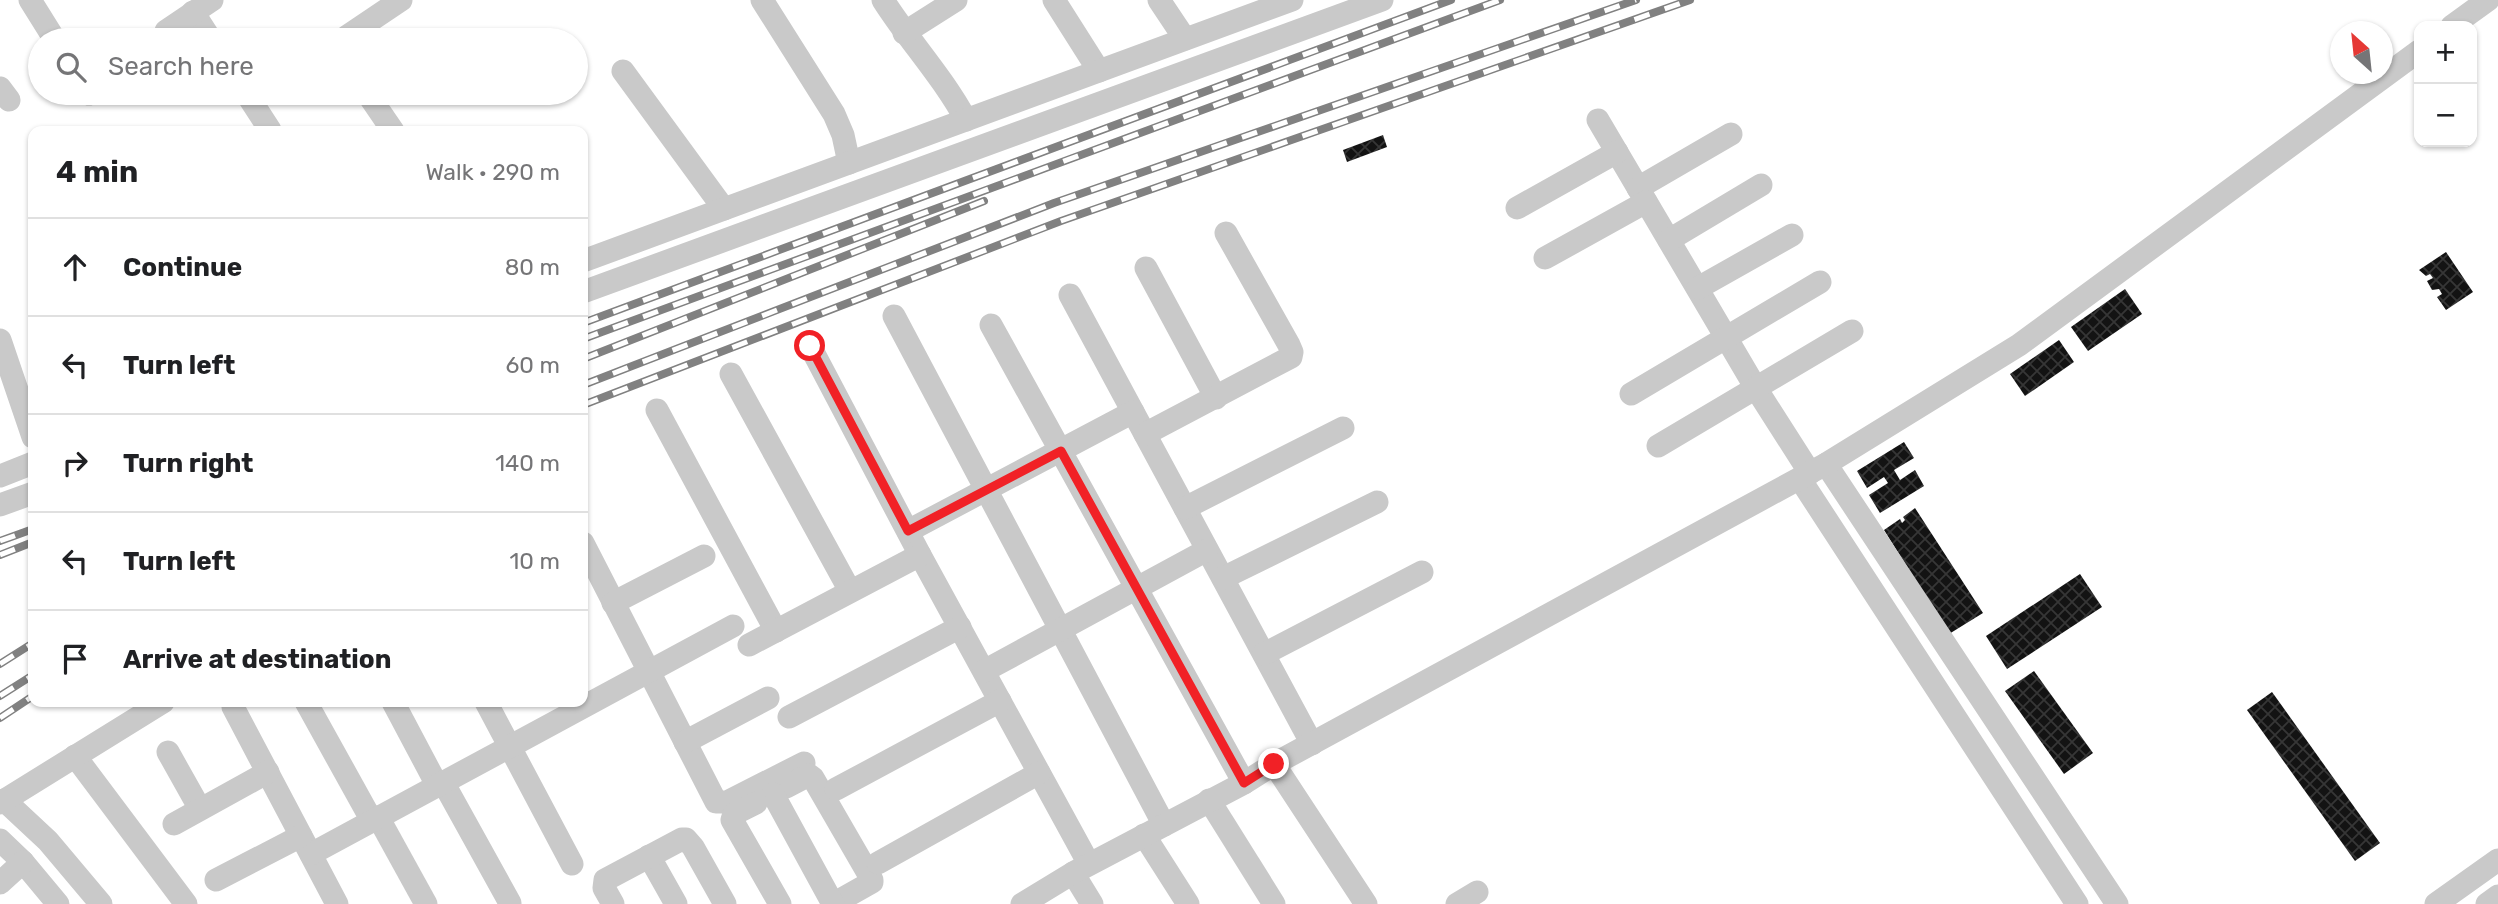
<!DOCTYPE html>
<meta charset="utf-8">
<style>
:root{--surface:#fff;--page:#f6f6f6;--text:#202124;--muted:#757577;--line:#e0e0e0}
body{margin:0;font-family:Rubik,sans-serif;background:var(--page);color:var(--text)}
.controls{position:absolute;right:21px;top:21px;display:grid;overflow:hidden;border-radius:14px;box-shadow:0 2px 5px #0004}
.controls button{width:63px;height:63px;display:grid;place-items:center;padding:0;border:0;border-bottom:2px solid var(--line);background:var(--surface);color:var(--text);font:35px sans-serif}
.compass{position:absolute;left:2330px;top:21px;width:63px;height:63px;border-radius:50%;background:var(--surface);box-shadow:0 2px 5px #0004;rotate:333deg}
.stop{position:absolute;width:21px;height:21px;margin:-16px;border:5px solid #f12126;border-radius:50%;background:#fff}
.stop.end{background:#f12126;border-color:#fff;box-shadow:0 2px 7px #0008}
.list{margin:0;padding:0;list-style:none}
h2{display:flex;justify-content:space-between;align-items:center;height:91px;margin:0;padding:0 28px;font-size:30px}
h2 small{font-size:23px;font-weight:400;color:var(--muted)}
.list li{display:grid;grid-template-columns:46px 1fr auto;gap:21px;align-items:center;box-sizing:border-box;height:98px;padding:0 28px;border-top:2px solid var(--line)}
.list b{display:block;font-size:26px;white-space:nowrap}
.list em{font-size:23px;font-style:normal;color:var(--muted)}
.icon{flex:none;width:38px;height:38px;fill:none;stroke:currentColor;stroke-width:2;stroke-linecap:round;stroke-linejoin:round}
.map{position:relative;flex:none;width:2498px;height:904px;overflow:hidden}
.search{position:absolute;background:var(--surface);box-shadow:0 2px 5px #0004;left:28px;top:28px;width:560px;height:77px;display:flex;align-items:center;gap:18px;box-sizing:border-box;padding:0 24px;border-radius:38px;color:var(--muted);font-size:26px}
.panel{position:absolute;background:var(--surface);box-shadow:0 2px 5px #0004;left:28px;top:126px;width:560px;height:581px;border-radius:14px}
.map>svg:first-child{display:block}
</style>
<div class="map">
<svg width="2498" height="904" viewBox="0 0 2498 904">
<defs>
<pattern id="building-cross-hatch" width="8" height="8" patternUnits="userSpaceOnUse" patternTransform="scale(1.75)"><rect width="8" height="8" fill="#131313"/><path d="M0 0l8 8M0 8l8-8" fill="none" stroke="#363636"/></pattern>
</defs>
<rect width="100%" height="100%" fill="#fff"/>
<g fill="url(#building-cross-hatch)">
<polygon points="1383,135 1387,147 1347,162 1343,150"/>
<polygon points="2446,252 2473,292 2446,310 2437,297 2442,294 2439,289 2432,290 2427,281 2433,278 2430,274 2426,276 2419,270"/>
<polygon points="2125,289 2142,314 2088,351 2071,327"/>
<polygon points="2059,340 2074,362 2025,396 2010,374"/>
<polygon points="1904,442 1914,458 1894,470 1900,480 1915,470 1924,486 1880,513 1869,495 1888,483 1884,477 1867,488 1857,471"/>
<polygon points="1915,508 1983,613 1949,634 1884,530 1900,519 1902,523 1905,520 1903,517"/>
<polygon points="2080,574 2102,607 2007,669 1986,636"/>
<polygon points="2034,671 2093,753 2064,774 2005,691"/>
<polygon points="2272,692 2380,843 2355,861 2247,710"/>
</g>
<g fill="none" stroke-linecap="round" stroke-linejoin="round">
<g stroke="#c9c9c9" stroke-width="23">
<polyline points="30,0 55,40"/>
<polyline points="762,0 834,114 843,135 849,163"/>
<path d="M883,0C909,41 943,77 966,120"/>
<polyline points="1054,0 1099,71"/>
<polyline points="1159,0 1185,39"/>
<polyline points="193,12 211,40"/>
<polyline points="2452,26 2488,0"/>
<polyline points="166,31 212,0"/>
<polyline points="904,33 956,0"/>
<polyline points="345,40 346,37 401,0"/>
<polyline points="623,71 724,209"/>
<polyline points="0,88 9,100"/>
<polyline points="88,93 89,94"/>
<polyline points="246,93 270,130"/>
<polyline points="367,93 393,131"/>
<polyline points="1598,120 1757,390 1810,473"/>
<polyline points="1638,188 1731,134"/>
<polyline points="1517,208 1617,152"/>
<polyline points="1669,240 1761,185"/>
<polyline points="1545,258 1646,202"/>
<polyline points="583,261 1292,0"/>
<polyline points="1146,268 1216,398"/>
<polyline points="1698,288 1792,235"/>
<polyline points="583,292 1382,0"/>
<polyline points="1070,295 1312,744"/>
<polyline points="894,316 1164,825"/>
<polyline points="991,325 1244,783"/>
<polyline points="0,340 33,437"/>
<polyline points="810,346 920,555 1089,864"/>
<polyline points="731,374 850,591"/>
<polyline points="1631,394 1820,282"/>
<polyline points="657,410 776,631"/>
<polyline points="1145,434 1291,357 1292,352 1289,345 1226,233"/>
<polyline points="1658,446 1852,331"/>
<polyline points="1826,464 2117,904"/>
<polyline points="0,476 33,463"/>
<polyline points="1800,479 2077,904"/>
<polyline points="0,505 33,493"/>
<polyline points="1185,508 1343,428"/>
<polyline points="908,531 1133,412"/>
<polyline points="583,543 716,802 727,802 804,763"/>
<polyline points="1223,578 1377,502"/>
<polyline points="613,603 704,556"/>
<polyline points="749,645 920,555"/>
<polyline points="1264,654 1422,572"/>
<polyline points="984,671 1207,550"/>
<polyline points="306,702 372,821"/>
<polyline points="393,702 437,785"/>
<polyline points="486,702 572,864"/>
<polyline points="233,707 337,904"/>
<polyline points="789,717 960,627"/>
<polyline points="685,742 768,698"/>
<polyline points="168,752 200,809"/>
<polyline points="75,756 186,904"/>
<polyline points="1274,764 1366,904"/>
<polyline points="443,782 510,903"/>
<polyline points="786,787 809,775 813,778 872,880 872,882 833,904"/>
<polyline points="836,789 1000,701"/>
<polyline points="773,794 833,904"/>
<polyline points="4,800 48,841 101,904"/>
<polyline points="1209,800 1274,904"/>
<polyline points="0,803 163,702"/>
<polyline points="756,803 734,814 732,820 780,904"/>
<polyline points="378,817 426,904"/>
<polyline points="174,824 268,772"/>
<polyline points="1144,835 1188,904"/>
<polyline points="0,840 23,862 58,904"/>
<polyline points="311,854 733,626"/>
<polyline points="649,856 676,904"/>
<polyline points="878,863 1039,773"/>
<polyline points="1073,873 1092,904"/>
<polyline points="216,880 301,836"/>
<polyline points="0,883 23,862"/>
<polyline points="613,904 604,888 605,880 682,839 686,839 693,847 725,904"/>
<polyline points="1022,904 1073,873 1244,783 1274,764 1826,464 2019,345 2419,51"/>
<polyline points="1457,904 1477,892"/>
<polyline points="2436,904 2498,860"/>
<polyline points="2487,904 2498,896"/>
</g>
<defs>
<g id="rail">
<polyline points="583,323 1451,0"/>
<polyline points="583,339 1500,0"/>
<polyline points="583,359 984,201"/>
<polyline points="583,385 1054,203 1636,0"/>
<polyline points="583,405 1061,221 1690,0"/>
<polyline points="0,541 33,529"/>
<polyline points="0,555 33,542"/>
<polyline points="0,664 33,643"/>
<polyline points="0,696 33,675"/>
<polyline points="0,718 33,696"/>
</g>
</defs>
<use href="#rail" stroke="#818181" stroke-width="8"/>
<use href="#rail" stroke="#fff" stroke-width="5" stroke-dasharray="16" stroke-linecap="butt"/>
</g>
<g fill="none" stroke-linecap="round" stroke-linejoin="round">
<polyline stroke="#f12126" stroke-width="9" points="810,346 908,531 1061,451 1244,783 1274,764"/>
</g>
</svg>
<div class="controls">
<button>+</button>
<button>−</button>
</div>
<svg class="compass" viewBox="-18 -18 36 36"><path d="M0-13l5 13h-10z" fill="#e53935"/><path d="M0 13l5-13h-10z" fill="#757577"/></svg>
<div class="stop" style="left:810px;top:346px"></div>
<div class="stop end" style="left:1274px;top:764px"></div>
<div class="search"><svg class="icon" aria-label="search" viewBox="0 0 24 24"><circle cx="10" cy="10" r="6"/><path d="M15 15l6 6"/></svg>Search here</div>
<section class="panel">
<h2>4 min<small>Walk · 290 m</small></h2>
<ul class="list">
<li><svg class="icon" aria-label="ahead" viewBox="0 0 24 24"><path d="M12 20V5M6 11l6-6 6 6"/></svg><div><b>Continue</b></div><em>80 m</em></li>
<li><svg class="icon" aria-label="left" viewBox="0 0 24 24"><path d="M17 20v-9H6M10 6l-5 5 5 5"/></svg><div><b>Turn left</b></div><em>60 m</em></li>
<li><svg class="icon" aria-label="right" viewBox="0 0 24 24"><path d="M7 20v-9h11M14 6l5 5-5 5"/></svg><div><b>Turn right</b></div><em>140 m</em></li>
<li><svg class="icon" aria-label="left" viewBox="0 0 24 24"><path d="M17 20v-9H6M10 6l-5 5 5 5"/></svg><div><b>Turn left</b></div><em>10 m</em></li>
<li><svg class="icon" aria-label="arrive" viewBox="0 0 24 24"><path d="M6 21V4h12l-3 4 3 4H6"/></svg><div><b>Arrive at destination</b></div></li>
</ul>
</section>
</div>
